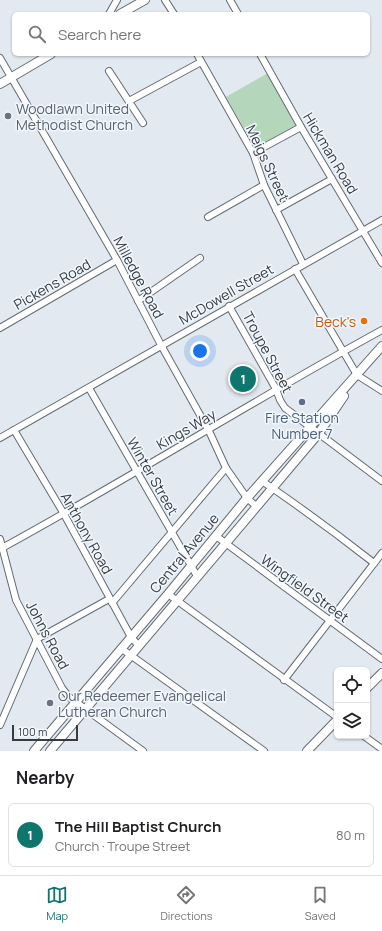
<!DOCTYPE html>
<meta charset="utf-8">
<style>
:root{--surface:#fff;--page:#f6f6f6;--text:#202124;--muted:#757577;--line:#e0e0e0;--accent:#0f766e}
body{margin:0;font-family:Manrope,sans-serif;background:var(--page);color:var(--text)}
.controls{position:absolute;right:12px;bottom:12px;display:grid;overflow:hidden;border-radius:6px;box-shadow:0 1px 3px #0004}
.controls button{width:36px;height:36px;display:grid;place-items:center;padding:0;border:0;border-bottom:1px solid var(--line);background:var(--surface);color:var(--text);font:20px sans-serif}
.scale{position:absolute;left:12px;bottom:10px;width:66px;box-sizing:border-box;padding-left:4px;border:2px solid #383b3e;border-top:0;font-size:11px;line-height:14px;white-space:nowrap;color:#383b3e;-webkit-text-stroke:3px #f0f7fe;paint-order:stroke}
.you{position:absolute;left:200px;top:351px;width:14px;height:14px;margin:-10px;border:3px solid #fff;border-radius:50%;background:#1a73e8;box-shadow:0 0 0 6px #1a73e833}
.badge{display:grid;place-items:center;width:26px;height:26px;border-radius:50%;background:var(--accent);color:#fff;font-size:13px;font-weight:700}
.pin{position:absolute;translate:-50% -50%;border:2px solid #fff;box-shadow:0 1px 4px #0006}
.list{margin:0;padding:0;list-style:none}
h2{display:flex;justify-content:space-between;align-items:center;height:52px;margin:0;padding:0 16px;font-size:17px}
h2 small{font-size:13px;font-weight:400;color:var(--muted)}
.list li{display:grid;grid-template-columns:26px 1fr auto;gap:12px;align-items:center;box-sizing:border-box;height:64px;margin:0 8px 8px;padding:0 8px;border:1px solid var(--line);border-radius:6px}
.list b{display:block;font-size:15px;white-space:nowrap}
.list p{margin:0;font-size:13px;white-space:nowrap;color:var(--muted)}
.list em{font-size:13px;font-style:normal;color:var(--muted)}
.icon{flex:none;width:22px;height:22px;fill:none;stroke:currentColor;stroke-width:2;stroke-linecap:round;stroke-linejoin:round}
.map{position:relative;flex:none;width:382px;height:751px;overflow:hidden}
.search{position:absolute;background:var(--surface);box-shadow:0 1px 3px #0004;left:12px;right:12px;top:12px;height:44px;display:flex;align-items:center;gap:10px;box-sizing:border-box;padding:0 14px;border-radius:6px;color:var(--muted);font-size:15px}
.sheet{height:124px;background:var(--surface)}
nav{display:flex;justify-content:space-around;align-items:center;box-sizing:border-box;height:56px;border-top:1px solid var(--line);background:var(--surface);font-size:11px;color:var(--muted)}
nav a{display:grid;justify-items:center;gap:2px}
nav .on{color:var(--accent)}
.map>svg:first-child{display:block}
</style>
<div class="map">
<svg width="382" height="751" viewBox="0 0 382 751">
<rect width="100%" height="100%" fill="#e3e9f0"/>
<polygon fill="#b4d7bc" points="268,73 296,125 255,148 226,97"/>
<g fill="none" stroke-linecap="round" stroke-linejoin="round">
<defs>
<g id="minor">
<polyline points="165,0 174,14"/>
<polyline points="230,0 238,14"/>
<polyline points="109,14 117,0"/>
<polyline points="197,54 253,153 264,185 303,264"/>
<polyline points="260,54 301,127 382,263"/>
<polyline points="0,58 117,260 161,345 209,431 226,468 247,498 256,506"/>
<polyline points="109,71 143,123"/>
<polyline points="129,101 201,62"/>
<polyline points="253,153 301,127"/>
<polyline points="276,210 332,179"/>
<polyline points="208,217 264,185"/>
<polyline points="295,269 357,375 382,391"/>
<polyline points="138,301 200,258"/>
<polyline points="229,306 276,389 280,400 285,408 382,481"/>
<polyline points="0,328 117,260"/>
<polyline points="89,388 197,576"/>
<polyline points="14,430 64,514 131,637 139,646"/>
<polyline points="0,438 382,220"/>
<path d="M262,481C300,507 337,534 374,563"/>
<polyline points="216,536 382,659"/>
<polyline points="0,539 16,600 62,688 69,697 143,751"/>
<path d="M2,548C130,478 254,400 382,330"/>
<polyline points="168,594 337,717"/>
<polyline points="112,603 226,468"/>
<polyline points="122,649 264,751"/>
<polyline points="284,680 382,553"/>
<polyline points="0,725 37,639 109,599"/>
<polyline points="364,736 382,749"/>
</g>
<g id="major">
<polyline points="120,14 145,0"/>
<polyline points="0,84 51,54"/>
<polyline points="367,688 382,673"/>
<polyline points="34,751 168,594 247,498 382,346"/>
<polyline points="50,751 319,433 344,396"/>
<polyline points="307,751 337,720"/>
</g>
</defs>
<use href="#minor" stroke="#656b71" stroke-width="8"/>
<use href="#major" stroke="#656b71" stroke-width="10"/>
<use href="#minor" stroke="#fff" stroke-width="6"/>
<use href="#major" stroke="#fff" stroke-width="8"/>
</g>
<g fill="#6b7280" stroke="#f0f7fe" stroke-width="1.5">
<circle cx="8" cy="116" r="4"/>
<circle cx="50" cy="703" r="4"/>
</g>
<circle fill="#e8710a" stroke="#f0f7fe" stroke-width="1.5" cx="364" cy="321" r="4"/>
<circle fill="#5c6f8a" stroke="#f0f7fe" stroke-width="1.5" cx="302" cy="402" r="4"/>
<g text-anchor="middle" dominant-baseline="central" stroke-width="3" stroke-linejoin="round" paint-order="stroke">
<g font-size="14" fill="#5b616d" stroke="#f0f7fe" text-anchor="start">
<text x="16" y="108">Woodlawn United<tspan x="16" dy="16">Methodist Church</tspan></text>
<text x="58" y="695">Our Redeemer Evangelical<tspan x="58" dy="16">Lutheran Church</tspan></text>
</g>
<g font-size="14" fill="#383b3e" stroke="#f0f7fe">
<text transform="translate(331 153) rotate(59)">Hickman Road</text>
<text transform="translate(268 163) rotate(65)">Meigs Street</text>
<text transform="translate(139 277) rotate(62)">Milledge Road</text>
<text transform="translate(52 284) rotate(-30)">Pickens Road</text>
<text transform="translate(226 294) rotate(-30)">McDowell Street</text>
<text transform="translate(268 352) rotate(62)">Troupe Street</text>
<text transform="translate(186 429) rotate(-30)">Kings Way</text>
<text transform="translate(153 476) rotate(60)">Winter Street</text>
<text transform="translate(87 533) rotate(61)">Anthony Road</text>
<text transform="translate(184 553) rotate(-50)">Central Avenue</text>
<text transform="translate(305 588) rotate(36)">Wingfield Street</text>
<text transform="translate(48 635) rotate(62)">Johns Road</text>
</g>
<g font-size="14" fill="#c56008" stroke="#f0f7fe" text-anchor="end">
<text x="356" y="321">Beck's</text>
</g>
<g font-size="14" fill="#4e5e75" stroke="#f0f7fe">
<text x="302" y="417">Fire Station<tspan x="302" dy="16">Number 7</tspan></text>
</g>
</g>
</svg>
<div class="controls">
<button><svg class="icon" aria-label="locate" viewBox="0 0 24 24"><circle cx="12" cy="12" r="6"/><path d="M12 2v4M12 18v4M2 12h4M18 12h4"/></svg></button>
<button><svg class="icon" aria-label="layers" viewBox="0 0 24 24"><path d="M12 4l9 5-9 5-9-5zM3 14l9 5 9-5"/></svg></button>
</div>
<div class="scale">100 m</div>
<div class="you"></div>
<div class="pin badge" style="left:243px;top:379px">1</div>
<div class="search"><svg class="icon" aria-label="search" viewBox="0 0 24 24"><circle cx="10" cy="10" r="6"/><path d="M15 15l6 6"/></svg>Search here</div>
</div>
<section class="sheet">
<h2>Nearby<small></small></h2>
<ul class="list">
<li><span class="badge">1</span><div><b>The Hill Baptist Church</b><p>Church · Troupe Street</p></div><em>80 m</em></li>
</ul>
</section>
<nav>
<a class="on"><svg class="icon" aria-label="map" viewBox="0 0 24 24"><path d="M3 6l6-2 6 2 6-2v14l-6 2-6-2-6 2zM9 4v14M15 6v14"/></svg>Map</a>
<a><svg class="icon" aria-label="directions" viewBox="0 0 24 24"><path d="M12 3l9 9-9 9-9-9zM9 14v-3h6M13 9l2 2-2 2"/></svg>Directions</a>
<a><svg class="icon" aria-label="saved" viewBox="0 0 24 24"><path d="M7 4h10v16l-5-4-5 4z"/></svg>Saved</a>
</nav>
